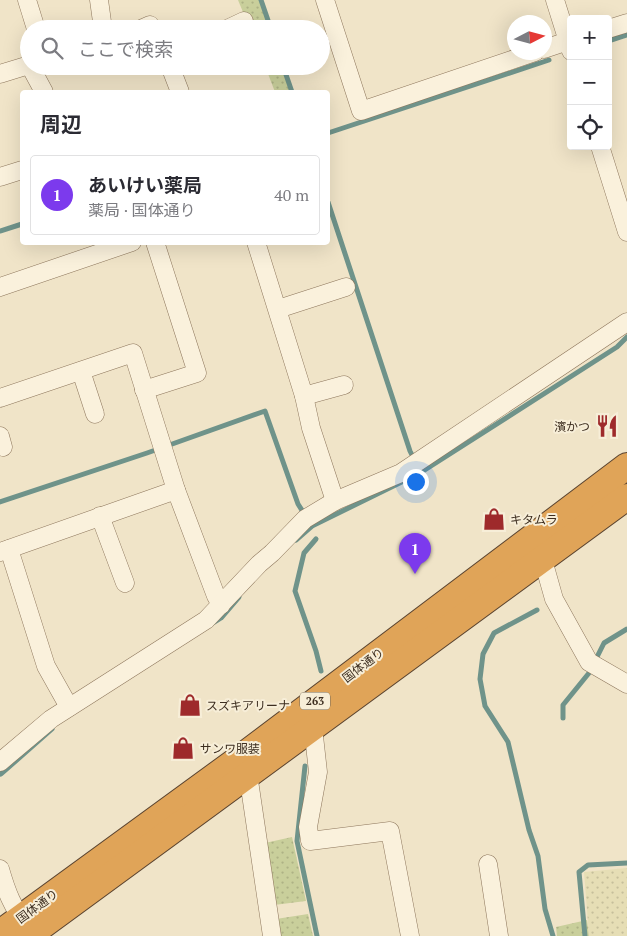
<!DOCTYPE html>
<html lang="ja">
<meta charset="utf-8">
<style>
:root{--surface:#fff;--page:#f7f7f7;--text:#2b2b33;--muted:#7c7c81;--line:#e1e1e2;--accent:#7c3aed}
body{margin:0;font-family:"PT Serif","Noto Sans JP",serif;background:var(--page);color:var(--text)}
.controls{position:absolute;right:15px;top:15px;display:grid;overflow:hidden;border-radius:5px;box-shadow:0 5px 20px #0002}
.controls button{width:45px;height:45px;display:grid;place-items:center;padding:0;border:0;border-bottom:1px solid var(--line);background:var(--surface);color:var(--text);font:25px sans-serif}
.compass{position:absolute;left:507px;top:15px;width:45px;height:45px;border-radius:50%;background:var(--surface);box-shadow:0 5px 20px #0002;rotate:84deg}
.you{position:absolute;left:415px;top:481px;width:18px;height:18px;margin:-12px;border:4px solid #fff;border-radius:50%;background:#1a73e8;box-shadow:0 0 0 8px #1a73e833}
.badge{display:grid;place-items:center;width:32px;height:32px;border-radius:50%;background:var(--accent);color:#fff;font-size:16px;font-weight:700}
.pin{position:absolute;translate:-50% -41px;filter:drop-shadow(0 1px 2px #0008)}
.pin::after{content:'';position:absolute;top:26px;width:18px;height:15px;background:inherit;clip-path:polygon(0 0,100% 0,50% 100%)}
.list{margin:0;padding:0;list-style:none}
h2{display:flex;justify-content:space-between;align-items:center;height:65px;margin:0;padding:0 20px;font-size:21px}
h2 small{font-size:16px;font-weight:400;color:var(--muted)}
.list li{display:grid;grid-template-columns:32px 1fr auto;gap:15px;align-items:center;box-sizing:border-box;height:80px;margin:0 10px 10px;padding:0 10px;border:1px solid var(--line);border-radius:5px}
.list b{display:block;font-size:19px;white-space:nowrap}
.list p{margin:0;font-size:16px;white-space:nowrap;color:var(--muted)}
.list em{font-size:16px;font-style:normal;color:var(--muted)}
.icon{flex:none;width:28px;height:28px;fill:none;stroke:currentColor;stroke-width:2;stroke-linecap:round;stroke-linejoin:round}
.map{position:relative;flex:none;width:627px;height:936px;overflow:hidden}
.search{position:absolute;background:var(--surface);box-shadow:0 5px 20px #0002;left:20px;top:20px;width:310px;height:55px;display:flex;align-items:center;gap:12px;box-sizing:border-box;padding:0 18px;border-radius:28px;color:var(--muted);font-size:19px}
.panel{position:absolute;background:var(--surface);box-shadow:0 5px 20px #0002;left:20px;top:90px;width:310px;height:155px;border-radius:5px}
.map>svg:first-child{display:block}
</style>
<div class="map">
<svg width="627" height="936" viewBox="0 0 627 936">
<defs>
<pattern id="farmland-dots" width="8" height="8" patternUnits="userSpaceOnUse" patternTransform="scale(1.25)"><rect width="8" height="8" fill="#e6deb5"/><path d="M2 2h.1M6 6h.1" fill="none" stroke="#c6bf9b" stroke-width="1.8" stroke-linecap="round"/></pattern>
<pattern id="grass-dots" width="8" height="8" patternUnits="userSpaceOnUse" patternTransform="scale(1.25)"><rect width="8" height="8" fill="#c9cf9b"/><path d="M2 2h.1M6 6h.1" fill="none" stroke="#aeb285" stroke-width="1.8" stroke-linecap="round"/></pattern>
</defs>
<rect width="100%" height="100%" fill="#f0e4c8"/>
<polygon fill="url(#farmland-dots)" points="627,868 627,936 589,936 584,872"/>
<g fill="url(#grass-dots)">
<polygon points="238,0 260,0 269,29 250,29"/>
<polygon points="265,66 282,66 290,92 275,92"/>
<polygon points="292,837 306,901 274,905 265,843"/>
<polygon points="308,914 313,936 278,936 276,919"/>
<polygon points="587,920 589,936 557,936 556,927"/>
</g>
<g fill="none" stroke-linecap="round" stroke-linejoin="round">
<g stroke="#6f938a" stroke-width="5">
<polyline points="261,0 271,29"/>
<polyline points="608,41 627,35"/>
<polyline points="283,66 292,92"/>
<polyline points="328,133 549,60"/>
<polyline points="328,202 410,451 415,461"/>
<polyline points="0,231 22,224"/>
<polyline points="0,502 147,453 265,411 298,504 305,515"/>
<polyline points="316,539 304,553 295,591 316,651 321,671"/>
<polyline points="296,540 312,526 420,473 617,347 627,337"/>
<polyline points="537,610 494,633 483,654 480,679 485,706 508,742 529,830 538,856 545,909 553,936"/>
<polyline points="213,623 221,618 239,597"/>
<polyline points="563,718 563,705 589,673 604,643 627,629"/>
<polyline points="305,766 297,841 317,936"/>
<polyline points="1,774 52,729"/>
<polyline points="585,936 579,872 588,865 627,863"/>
</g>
<defs>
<g id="minor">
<polyline points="27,0 36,29"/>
<polyline points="99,0 103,29"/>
<polyline points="325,0 361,111 535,52"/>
<polyline points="555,0 571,51"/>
<polyline points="141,29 150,25 151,29"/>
<polyline points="227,29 244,21"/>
<polyline points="608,29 627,23"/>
<polyline points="544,49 571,40"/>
<polyline points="30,66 44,92"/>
<polyline points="170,66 180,92"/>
<polyline points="0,74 29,65"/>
<polyline points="600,146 627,232"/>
<polyline points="0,177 22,170"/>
<polyline points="256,242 304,396 311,428 335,501"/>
<polyline points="0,287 132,242"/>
<polyline points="278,309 346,287"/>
<polyline points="81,371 95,414"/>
<polyline points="144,390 197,373 155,242"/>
<polyline points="304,396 344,385"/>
<polyline points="0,398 133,353 176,490 216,596 221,605"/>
<polyline points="0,436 3,447"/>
<polyline points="100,516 125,583"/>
<polyline points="9,549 46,666 69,707"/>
<polyline points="0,552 176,490"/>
<polyline points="543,560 554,599 589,662 627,684"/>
<polyline points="313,727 318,772 308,827 310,841 390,831 410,936"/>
<polyline points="0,762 51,719 206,620 259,564 272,553 305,519 335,501 401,473 627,322"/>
<polyline points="248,774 272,936"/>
<polyline points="488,864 499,936"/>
<path d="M0,869C6,890 13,910 28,926"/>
</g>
<g id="highway">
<polyline points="0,933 244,755 627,466"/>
<polyline points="28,936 627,497"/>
</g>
</defs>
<use href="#minor" stroke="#8d765c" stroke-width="19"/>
<use href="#highway" stroke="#5b4430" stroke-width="28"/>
<use href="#minor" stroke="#faf1dc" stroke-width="18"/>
<use href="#highway" stroke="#e0a458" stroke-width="26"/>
</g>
<defs>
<symbol id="restaurant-bare" viewBox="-9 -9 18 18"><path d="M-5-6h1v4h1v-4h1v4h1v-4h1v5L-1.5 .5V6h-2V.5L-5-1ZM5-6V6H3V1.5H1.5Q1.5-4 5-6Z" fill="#9e2a2b" stroke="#f7eed8" stroke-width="2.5" paint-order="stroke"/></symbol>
<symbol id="shop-bare" viewBox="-9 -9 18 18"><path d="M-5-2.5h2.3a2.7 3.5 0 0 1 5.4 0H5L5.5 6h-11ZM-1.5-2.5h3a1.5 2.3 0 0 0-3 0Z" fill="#9e2a2b" stroke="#f7eed8" stroke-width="2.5" paint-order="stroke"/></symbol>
</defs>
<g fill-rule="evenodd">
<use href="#restaurant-bare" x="591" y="410" width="32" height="32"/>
<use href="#shop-bare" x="478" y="503" width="32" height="32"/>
<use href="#shop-bare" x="174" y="689" width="32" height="32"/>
<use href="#shop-bare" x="167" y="732" width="32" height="32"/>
</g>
<g text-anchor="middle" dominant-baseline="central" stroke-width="4" stroke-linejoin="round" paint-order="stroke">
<rect fill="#f7eed8" stroke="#756857" stroke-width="1" x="300" y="692.5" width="30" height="17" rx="4"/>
<g font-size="11" font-weight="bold" fill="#3d2e20">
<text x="315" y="701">263</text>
</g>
<g font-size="12" fill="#3d2e20" stroke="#f7eed8" text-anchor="start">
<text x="590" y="426" text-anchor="end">濱かつ</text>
<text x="510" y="519">キタムラ</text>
<text x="206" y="705">スズキアリーナ</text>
<text x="200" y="748">サンワ服装</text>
</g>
<g font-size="12" fill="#3d2e20" stroke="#f7eed8">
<text transform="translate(363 665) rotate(-37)">国体通り</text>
<text transform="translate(37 906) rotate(-36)">国体通り</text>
</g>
</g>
</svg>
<div class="controls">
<button>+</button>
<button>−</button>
<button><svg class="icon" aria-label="locate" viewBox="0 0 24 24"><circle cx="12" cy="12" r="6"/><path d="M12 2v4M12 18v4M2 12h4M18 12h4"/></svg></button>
</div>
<svg class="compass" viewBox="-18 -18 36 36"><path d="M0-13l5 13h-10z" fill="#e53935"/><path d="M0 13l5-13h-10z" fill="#7c7c81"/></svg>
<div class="you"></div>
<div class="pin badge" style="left:415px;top:574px">1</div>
<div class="search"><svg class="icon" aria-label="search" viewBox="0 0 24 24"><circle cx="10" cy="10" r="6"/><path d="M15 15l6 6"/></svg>ここで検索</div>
<section class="panel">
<h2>周辺<small></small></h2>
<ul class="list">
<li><span class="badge">1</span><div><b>あいけい薬局</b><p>薬局 · 国体通り</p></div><em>40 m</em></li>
</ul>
</section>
</div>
